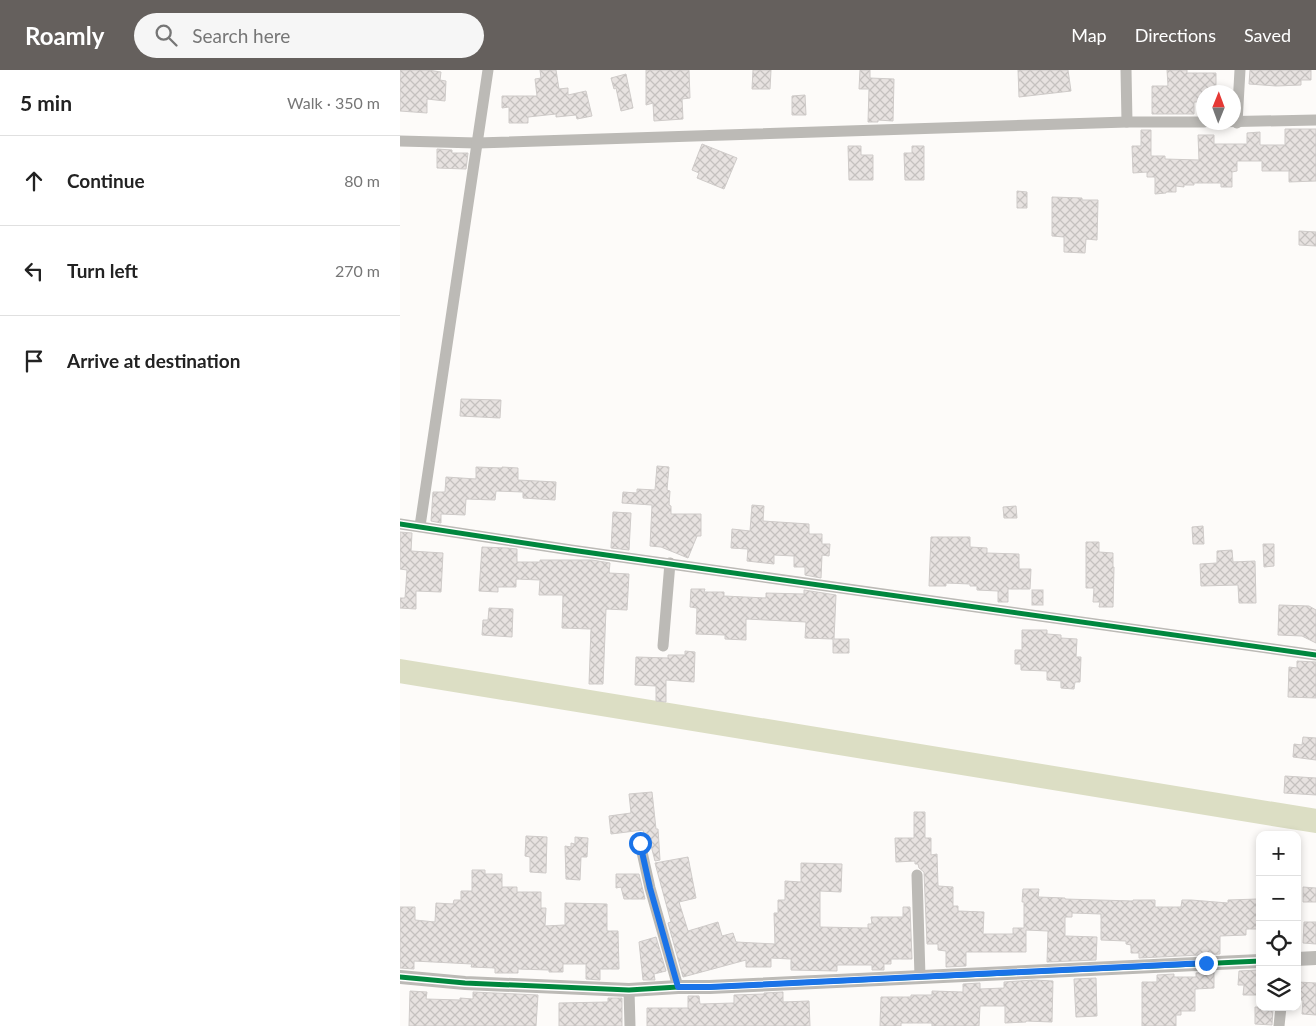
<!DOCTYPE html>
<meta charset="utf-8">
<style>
:root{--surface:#fff;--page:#f6f6f6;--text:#222;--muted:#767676;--line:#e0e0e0;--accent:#65605d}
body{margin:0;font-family:Lato,sans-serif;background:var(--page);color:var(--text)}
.controls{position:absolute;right:15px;bottom:15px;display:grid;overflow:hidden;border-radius:10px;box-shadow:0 2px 8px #0003}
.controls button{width:45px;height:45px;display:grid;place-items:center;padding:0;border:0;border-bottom:1px solid var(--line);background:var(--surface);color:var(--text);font:25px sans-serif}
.compass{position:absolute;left:796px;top:15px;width:45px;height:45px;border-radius:50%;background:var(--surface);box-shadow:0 2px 8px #0003;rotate:1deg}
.stop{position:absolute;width:15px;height:15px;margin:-11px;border:4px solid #1a73e8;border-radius:50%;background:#fff}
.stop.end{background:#1a73e8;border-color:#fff;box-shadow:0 1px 5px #0008}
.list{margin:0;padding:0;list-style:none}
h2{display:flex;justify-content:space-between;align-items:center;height:65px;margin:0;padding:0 20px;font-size:21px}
h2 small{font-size:16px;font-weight:400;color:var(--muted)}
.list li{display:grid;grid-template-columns:32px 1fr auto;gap:15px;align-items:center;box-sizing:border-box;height:90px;padding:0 20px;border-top:1px solid var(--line)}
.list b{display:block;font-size:19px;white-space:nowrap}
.list em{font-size:16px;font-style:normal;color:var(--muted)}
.icon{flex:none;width:28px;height:28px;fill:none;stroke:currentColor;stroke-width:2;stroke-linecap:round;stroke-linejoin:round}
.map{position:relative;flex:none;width:916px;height:956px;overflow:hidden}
header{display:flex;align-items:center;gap:30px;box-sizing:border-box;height:70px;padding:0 25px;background:var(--accent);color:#fff}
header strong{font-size:24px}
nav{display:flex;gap:28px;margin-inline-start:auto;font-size:18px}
.search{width:350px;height:45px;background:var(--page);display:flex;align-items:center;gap:12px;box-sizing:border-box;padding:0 18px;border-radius:28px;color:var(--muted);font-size:19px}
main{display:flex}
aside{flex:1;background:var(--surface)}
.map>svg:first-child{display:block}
</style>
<header>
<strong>Roamly</strong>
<div class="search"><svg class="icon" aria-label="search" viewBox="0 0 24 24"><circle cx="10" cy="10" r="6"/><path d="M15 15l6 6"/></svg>Search here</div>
<nav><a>Map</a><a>Directions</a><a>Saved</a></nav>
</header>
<main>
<aside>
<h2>5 min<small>Walk · 350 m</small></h2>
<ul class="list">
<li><svg class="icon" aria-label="ahead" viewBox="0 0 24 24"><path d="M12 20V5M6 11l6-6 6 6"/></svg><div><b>Continue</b></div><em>80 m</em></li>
<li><svg class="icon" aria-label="left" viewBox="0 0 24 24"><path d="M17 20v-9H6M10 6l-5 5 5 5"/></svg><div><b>Turn left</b></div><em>270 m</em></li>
<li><svg class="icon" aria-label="arrive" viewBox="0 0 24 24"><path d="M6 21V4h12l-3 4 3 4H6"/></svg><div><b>Arrive at destination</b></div></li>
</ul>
</aside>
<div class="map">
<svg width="916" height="956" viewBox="0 0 916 956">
<defs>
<pattern id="building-cross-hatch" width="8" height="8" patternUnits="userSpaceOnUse" patternTransform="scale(1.25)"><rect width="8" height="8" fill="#e7e2e0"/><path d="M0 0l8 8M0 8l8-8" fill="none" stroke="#c5c1bf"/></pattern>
</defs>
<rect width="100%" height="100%" fill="#fdfbf9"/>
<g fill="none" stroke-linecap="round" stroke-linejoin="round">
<polyline stroke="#dcdec4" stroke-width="24" points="0,601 916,751"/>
</g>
<g fill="url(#building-cross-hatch)" stroke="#cfcbc9">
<polygon points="0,0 28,0 41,2 40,10 46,11 45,31 27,29 27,43 0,41"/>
<polygon points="140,0 156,0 159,19 168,18 168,25 186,21 192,46 177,49 176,45 156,47 156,44 128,47 128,53 109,53 109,37 102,38 102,26 137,26 135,9 141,8"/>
<polygon points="246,0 289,0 290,28 282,29 283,49 254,51 253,33 246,35"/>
<polygon points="353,0 371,0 370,19 352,19"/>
<polygon points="460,0 470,0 470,8 494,9 493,51 478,50 478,52 468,52 469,19 459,19"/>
<polygon points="618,0 668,0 671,21 619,27"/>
<polygon points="767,0 787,0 787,3 816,3 816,22 804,22 804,32 794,32 794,44 752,44 752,16 768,16"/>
<polygon points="850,0 911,0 911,10 901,10 901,15 876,16 849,14"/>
<polygon points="226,4 233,38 221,41 216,18 214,19 211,8"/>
<polygon points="405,25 406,45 392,45 392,26"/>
<polygon points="885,59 916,59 916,111 889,112 889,101 862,101 862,91 837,91 837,101 832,102 832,117 821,117 821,113 794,113 794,115 784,115 784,117 776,116 776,122 766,122 766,123 755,124 755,107 747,107 747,102 733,103 732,76 741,76 741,60 751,60 751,86 765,86 765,89 799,90 798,65 814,65 814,74 847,74 847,63 860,62 860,75 885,75"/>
<polygon points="302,74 337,88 324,119 297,108 299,103 292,100"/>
<polygon points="448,76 461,76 461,85 473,85 473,110 449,110"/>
<polygon points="512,76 524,76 524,110 505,110 504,83 512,83"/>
<polygon points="37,79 52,80 52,83 68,83 66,99 37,98"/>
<polygon points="617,121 627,122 627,138 617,138"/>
<polygon points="652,127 682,128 682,130 698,130 697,170 686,169 685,183 664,182 664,167 652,166"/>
<polygon points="899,161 916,162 916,176 899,175"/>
<polygon points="61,329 101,330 100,348 60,346"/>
<polygon points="257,396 269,397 267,420 270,421 269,435 271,436 271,444 301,444 301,466 297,466 288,488 261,477 250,476 252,435 222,433 223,422 237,423 237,419 255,420"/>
<polygon points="76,397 102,398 102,397 118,398 118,410 156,412 155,430 123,428 123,422 96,421 95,430 66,429 65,445 41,444 41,453 31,451 33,422 45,422 46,407 76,409"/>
<polygon points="352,435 364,436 363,451 409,454 409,464 422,464 422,474 430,474 429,486 422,485 421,508 405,505 405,497 394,497 394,486 374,485 374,494 347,491 348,479 331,478 332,459 350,461"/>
<polygon points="616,436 617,448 604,448 603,437"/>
<polygon points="213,442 231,443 229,480 211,478"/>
<polygon points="803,456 804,474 793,474 792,457"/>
<polygon points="0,462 12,463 11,481 43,483 41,522 16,521 16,539 0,538 0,528 5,528 7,500 0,499"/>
<polygon points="531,467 570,467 570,477 587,478 587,483 619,484 619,499 631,499 630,519 608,519 608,532 598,532 598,521 577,520 577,516 570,516 570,514 546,513 546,516 529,516"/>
<polygon points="686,472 699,472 699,482 713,483 713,497 714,497 713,537 699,537 700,532 693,532 694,518 686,518"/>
<polygon points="863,474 874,474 874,496 864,497"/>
<polygon points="82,477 108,478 117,479 117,492 140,492 140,490 192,490 210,493 209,503 229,504 227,540 206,539 203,614 189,614 191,559 162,558 163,525 139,525 140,510 116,509 116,517 98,517 98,522 79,521"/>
<polygon points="832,480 833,492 855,491 856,533 839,533 838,515 801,516 800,494 817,493 817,481"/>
<polygon points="291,519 305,519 304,522 324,522 324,526 366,528 366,523 404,524 404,520 436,525 434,569 449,569 449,583 433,583 433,569 405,568 406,552 346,549 346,570 325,569 325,565 296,564 297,538 290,537"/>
<rect x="632" y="520" width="11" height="15"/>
<polygon points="879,535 909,536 916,540 916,573 902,566 878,565"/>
<polygon points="89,538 113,539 112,567 82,565 83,550 88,550"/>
<polygon points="622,560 647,560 647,564 661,565 661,568 677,569 676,587 681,587 680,612 675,612 674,619 661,618 661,611 647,610 647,601 621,600 621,594 615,594 615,580 622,580"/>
<polygon points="285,581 295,582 294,612 266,610 266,632 256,631 256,616 235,615 236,587 268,588 268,585 285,585"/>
<polygon points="897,591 916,592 916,628 888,627 889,597 897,598"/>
<polygon points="903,667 916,668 916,690 893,687 894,674 902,675"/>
<polygon points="885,706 916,708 916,725 884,723"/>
<polygon points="252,722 256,759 258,759 260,790 255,791 248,764 244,764 243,760 211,764 209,746 231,743 229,724"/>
<polygon points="514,742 525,742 525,768 531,768 531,785 537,784 538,816 553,817 553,836 558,836 558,841 584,842 583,864 613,864 613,858 624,858 624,832 622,832 623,819 639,819 638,827 665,828 665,829 733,831 733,830 755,830 755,837 781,837 782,830 791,830 828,833 828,830 858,829 859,859 846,859 846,865 820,866 820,884 739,888 739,883 731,883 731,875 726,874 726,871 701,870 701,844 672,843 672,847 665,847 665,866 697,867 696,890 647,892 648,861 626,860 626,882 566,882 566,896 546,897 546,881 538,880 538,874 527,874 524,802 519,798 518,794 515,794 515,791 496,792 495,768 514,768"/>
<polygon points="126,766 147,767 146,803 130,802 130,787 125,786"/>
<polygon points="175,767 188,768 187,787 181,787 180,810 166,809 165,776 171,777 171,773 175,774"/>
<polygon points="288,787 296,828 279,832 288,861 318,852 322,866 333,863 336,872 375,874 374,843 378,843 378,830 385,830 385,811 401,812 401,793 442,794 441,822 420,821 420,857 468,858 468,854 472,854 471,847 503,847 503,837 510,837 512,889 491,889 491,894 484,894 484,900 472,900 472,895 437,895 437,901 391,900 391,889 371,888 371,897 346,897 346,890 283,907 268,853 271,852 255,793"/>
<polygon points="72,800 85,800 85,804 102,804 102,817 117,817 117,822 141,822 141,838 146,838 145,856 165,855 165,833 207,834 207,861 218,861 219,899 200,899 200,910 186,909 186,894 163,894 163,902 149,902 149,900 118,899 118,903 95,903 95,898 71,897 72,894 14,891 14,899 0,898 0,837 15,837 15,850 35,852 36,833 53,834 54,830 61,830 61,821 72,821"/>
<polygon points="216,804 239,804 245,829 224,829 221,817 216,818"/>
<polygon points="903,817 916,818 916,832 903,832"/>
<polygon points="904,852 916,852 916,874 903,873"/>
<polygon points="256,867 266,901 254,904 255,910 243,910 239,872"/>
<polygon points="860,900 860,925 843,925 844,915 838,915 839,901"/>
<polygon points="814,902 814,918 795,919 795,941 781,941 781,945 776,945 776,956 742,956 742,912 757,912 757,905 774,904 774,907 796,907 796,903"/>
<polygon points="696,908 697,946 676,947 674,909"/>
<polygon points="634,910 653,911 652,952 626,951 626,952 605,953 605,936 580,936 579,956 532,956 532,953 501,953 501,956 480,956 481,927 511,927 511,925 532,925 532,921 563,922 563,914 580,913 580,919 604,918 604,912"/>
<polygon points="898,912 916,913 916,945 902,944 903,930 898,930"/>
<polygon points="10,921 27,922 26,929 60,930 60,928 73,929 73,922 138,925 136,956 9,956"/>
<polygon points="383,922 383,932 409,931 410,956 247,956 247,938 288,938 288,926 299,926 300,934 334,933 334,925 364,924 364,923"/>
<polygon points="208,928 222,928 222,956 159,956 159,933 208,932"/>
<polygon points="855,937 873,937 872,955 855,954"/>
</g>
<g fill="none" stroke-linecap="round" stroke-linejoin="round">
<g stroke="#bcbab6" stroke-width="11">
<polyline points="726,0 727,52"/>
<polyline points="813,52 916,50"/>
<polyline points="837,53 840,0"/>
<polyline points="0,71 77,73 727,52 804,52"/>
<polyline points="0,454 171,480 916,585"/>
<polyline points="20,456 88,0"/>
<polyline points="263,576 270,493"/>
<polyline points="240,773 250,818 278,917"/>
<polyline points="517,805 520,907"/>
<polyline points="229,920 230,956"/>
<polyline points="879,956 881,937"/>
</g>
<g stroke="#bcbab6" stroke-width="14">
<polyline points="897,889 916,888"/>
<polyline points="0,907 65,913 229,920 278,917 310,917 860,891"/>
</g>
<defs>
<g id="cycleway">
<polyline points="0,454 171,480 916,585"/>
<polyline points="0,907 65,913 229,920 278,917 310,917 860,891"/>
</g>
</defs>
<use href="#cycleway" stroke="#fff" stroke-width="8"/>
<use href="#cycleway" stroke="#00873e" stroke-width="5"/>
</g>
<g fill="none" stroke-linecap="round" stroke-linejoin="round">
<polyline stroke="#1a73e8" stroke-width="6" points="240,773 250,818 278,917 310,917 806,893"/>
</g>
</svg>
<div class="controls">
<button>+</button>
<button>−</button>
<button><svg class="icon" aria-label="locate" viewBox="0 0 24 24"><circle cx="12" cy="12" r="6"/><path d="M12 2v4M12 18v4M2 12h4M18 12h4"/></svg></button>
<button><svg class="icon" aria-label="layers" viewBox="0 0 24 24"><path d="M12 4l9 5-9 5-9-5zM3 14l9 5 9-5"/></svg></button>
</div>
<svg class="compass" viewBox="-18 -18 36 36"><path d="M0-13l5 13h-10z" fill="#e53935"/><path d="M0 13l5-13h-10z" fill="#767676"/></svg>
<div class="stop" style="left:240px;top:773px"></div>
<div class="stop end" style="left:806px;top:893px"></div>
</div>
</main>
